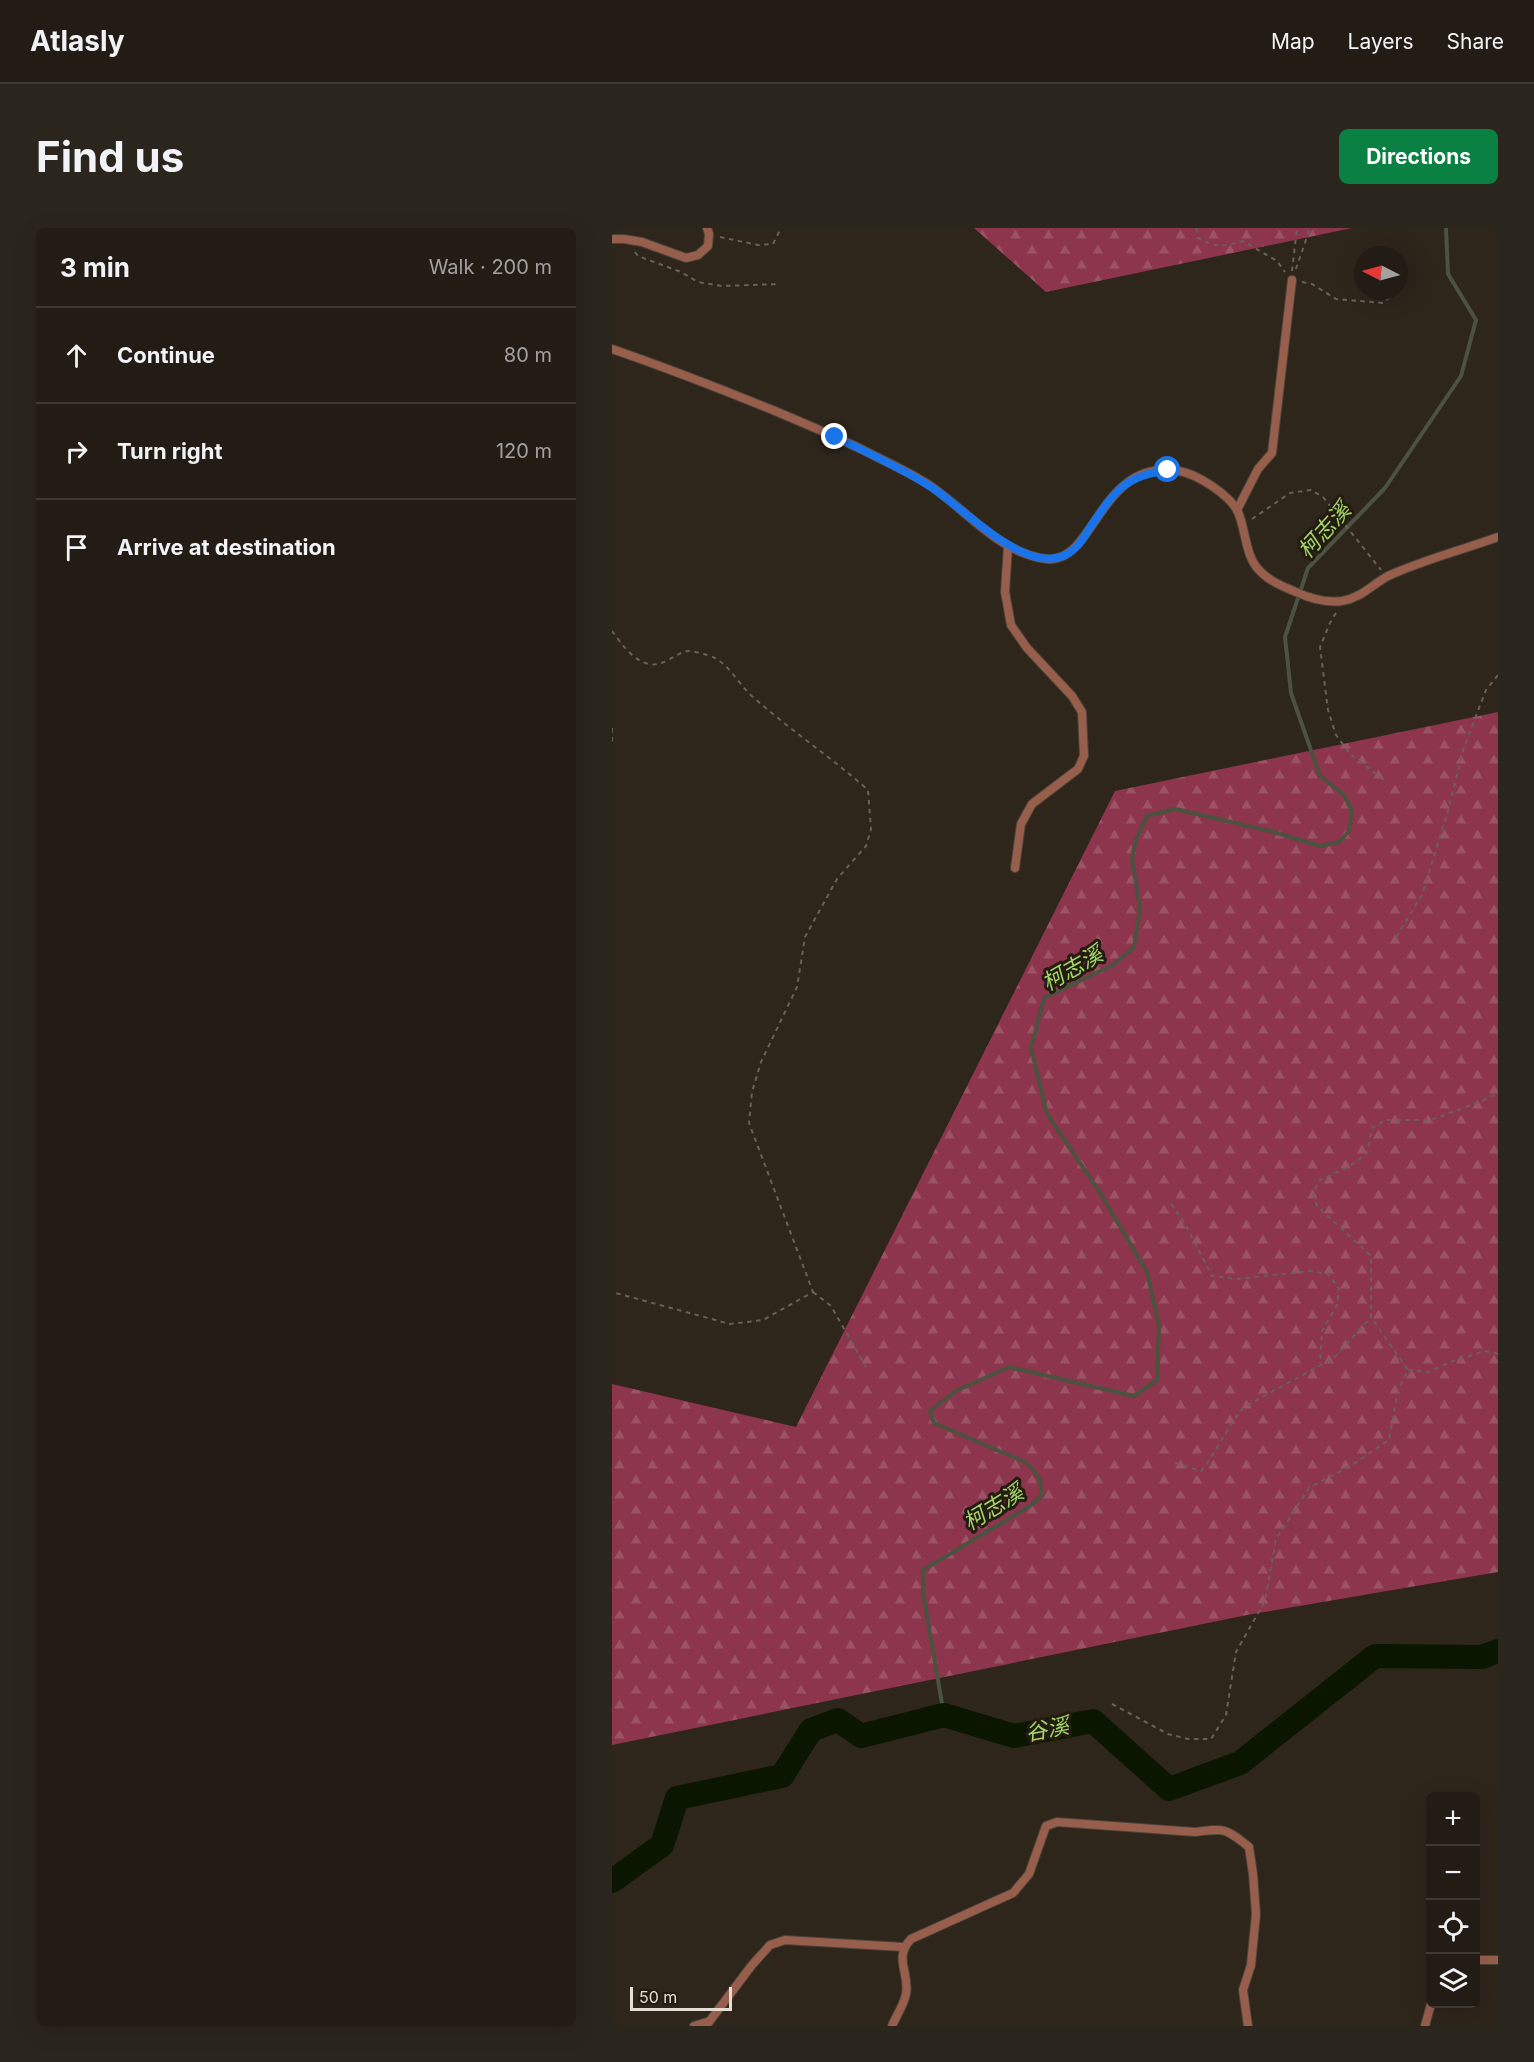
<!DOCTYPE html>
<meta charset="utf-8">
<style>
:root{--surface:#221c14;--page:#2a251d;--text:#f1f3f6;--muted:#a2a1a0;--line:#3f3a34;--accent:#0b8043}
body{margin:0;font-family:Inter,"Noto Sans TC",sans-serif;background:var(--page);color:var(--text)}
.controls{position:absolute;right:18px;bottom:18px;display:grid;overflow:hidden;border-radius:9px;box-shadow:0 6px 24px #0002}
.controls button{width:54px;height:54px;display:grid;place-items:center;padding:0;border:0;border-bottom:2px solid var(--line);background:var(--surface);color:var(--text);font:30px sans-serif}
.compass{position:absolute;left:742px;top:18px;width:54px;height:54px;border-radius:50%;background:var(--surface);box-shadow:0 6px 24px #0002;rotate:276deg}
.scale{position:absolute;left:18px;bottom:15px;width:102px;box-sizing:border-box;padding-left:6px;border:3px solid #e4ded7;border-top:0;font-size:16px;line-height:21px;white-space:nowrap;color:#e4ded7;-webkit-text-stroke:4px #241b11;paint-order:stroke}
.stop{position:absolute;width:18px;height:18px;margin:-14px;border:4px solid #1a73e8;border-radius:50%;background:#fff}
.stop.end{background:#1a73e8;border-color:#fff;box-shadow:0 2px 6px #0008}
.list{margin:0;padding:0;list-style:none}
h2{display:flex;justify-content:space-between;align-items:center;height:78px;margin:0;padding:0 24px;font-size:26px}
h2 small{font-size:20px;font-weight:400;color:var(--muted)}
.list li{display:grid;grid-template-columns:39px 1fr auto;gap:18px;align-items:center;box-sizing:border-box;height:96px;padding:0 24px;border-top:2px solid var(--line)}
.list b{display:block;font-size:22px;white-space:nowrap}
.list em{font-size:20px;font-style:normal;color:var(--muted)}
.icon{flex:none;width:33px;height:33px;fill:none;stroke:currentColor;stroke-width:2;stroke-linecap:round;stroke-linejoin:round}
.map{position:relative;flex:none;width:886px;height:1798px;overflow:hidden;border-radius:9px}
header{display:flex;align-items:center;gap:36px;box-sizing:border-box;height:84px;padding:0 30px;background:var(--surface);border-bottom:2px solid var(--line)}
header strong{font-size:28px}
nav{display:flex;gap:33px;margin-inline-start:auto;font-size:21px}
.intro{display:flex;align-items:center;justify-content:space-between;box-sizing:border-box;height:144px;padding:0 36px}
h1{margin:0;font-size:42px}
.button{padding:15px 27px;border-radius:9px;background:var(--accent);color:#fff;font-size:21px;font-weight:700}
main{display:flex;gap:36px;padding:0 36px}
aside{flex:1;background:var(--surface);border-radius:9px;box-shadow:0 6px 24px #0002}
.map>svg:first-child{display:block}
</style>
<header>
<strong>Atlasly</strong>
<nav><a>Map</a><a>Layers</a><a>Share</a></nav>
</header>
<div class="intro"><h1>Find us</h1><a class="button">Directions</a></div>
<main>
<aside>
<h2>3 min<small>Walk · 200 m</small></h2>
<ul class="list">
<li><svg class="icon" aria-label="ahead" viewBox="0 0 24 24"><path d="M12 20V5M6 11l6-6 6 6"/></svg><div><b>Continue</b></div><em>80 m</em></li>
<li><svg class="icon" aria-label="right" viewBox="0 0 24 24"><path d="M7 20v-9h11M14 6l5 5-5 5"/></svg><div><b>Turn right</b></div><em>120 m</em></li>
<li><svg class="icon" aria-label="arrive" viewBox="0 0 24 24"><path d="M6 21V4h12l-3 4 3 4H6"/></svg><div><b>Arrive at destination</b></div></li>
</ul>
</aside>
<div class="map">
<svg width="886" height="1798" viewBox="0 0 886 1798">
<defs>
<pattern id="forest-firs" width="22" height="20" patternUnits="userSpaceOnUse" patternTransform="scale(1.5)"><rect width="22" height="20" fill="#8c354c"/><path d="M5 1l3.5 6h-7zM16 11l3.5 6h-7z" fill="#9c5265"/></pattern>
</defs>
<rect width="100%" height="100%" fill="#2e251b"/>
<g fill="url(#forest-firs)">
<polygon points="362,0 740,0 434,64"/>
<polygon points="886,484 886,1344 635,1387 0,1517 0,1156 184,1199 503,563"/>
</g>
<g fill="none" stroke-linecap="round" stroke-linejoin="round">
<polyline stroke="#4b5240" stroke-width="4" points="332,1487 311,1365 311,1342 418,1278 430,1267 427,1249 415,1235 322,1195 318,1183 344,1163 397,1139 522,1168 545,1152 547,1098 535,1044 487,963 435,886 419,820 432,770 501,737 522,719 528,681 520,630 524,611 535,588 563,581 662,604 708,618 727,614 737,603 740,583 732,567 708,548 679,465 673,409 696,340 773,260 849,148 864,92 836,46 834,0"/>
<polyline stroke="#0a1600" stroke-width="24" points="0,1653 50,1617 65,1570 170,1548 199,1502 226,1492 249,1508 332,1487 402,1508 481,1493 557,1561 628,1535 763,1428 870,1429 886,1423"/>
<defs>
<g id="lane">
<polyline points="0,11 12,11 30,14 74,30 86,27 96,18 97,6 95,0"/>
<path d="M0,121C55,140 109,161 163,183C194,196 225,209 255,224C276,235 300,245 320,259C356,284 389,326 435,331C483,336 488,229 567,243C585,246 618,267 626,284C634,302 633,329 648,343C657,353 672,359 684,364C699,371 714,375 730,373C749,370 761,356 776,348C811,332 850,322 886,309"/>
<polyline points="625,282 646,241 660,225 680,52"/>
<polyline points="396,318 393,364 399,397 415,420 460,468 470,484 472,528 466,541 420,576 409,596 403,640"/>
<polyline points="864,1732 886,1732"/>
<polyline points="82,1798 95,1794"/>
<polyline points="94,1798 140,1737 158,1717 173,1712 291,1719"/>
<path d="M280,1798C284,1788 292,1777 294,1766C298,1745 281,1730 299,1711L401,1665L417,1646L434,1598L445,1594L583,1604C614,1600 613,1600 637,1619L641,1646L644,1686L639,1737L631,1762L636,1798"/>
<polyline points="813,1798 819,1776"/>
</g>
</defs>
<use href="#lane" stroke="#4b4339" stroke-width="10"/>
<g stroke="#696158" stroke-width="2" stroke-dasharray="4.5 4.5" stroke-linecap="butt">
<path d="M584,0L586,10C605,20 611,19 631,13L665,33L673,44"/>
<polyline points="108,9 146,17 161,16 169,0"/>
<polyline points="23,24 26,28 69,44 86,54 110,58 168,56"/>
<polyline points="684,41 698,0"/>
<polyline points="680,43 685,0"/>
<polyline points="690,54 700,56 724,71 771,75 785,63"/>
<polyline points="787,61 788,60"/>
<polyline points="640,291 678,265 699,262 711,269 769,342"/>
<polyline points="724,385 718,395 708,419 716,482 724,507 738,526 772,552"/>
<path d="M0,403C9,415 21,433 37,436C52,439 63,425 76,423C83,423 97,427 103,430C120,440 127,457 141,469C178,502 219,529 256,562L259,601L254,618L225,651L193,709L185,759L149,834L140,864L137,895L201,1064L151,1092L118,1096L0,1064"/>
<polyline points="0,500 0,514"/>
<polyline points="784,709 810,667 836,583 852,519 874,462 886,447"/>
<polyline points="559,976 572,994 600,1048 625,1051 698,1043 716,1046 727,1060 725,1077 710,1103 708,1136"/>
<polyline points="201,1064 219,1078 254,1139"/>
<polyline points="796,1142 817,1144 838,1134 873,1123 886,1126"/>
<path d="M563,1235L589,1243C605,1223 615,1199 632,1179L722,1130L759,1089"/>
<polyline points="500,1476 556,1506 576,1511 599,1511 614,1487 624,1424 653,1373 664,1311 697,1260 740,1237 777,1212 786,1162 796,1142 759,1089 759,1028 705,978 701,965 708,952 738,938 755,925 760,900 774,892 819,892 870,873 886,865"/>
</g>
<use href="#lane" stroke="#985e4c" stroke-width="8"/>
</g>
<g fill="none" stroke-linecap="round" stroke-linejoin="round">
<path stroke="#1a73e8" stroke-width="8" d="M223,209C255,224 287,239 316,257C350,277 423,360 463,320C470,314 474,305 479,298C503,263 512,248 556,242"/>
</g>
<g text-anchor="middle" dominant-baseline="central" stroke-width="6" stroke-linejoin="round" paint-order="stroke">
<g font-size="22" font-style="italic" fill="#a2d669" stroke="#241b11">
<text transform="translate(712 302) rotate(-48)">柯志溪</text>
<text transform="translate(460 740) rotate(-30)">柯志溪</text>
<text transform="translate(381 1279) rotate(-32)">柯志溪</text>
<text transform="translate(435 1501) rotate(-11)">谷溪</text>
</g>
</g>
</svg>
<div class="controls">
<button>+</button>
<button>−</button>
<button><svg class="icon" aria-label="locate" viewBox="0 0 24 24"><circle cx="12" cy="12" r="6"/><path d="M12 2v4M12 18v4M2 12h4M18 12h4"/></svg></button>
<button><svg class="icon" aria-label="layers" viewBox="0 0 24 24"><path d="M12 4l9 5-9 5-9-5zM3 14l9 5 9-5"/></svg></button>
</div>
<svg class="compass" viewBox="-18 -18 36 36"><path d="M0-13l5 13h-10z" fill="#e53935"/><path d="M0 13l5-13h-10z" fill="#a2a1a0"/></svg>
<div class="scale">50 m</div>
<div class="stop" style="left:556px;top:242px"></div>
<div class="stop end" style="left:223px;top:209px"></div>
</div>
</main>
